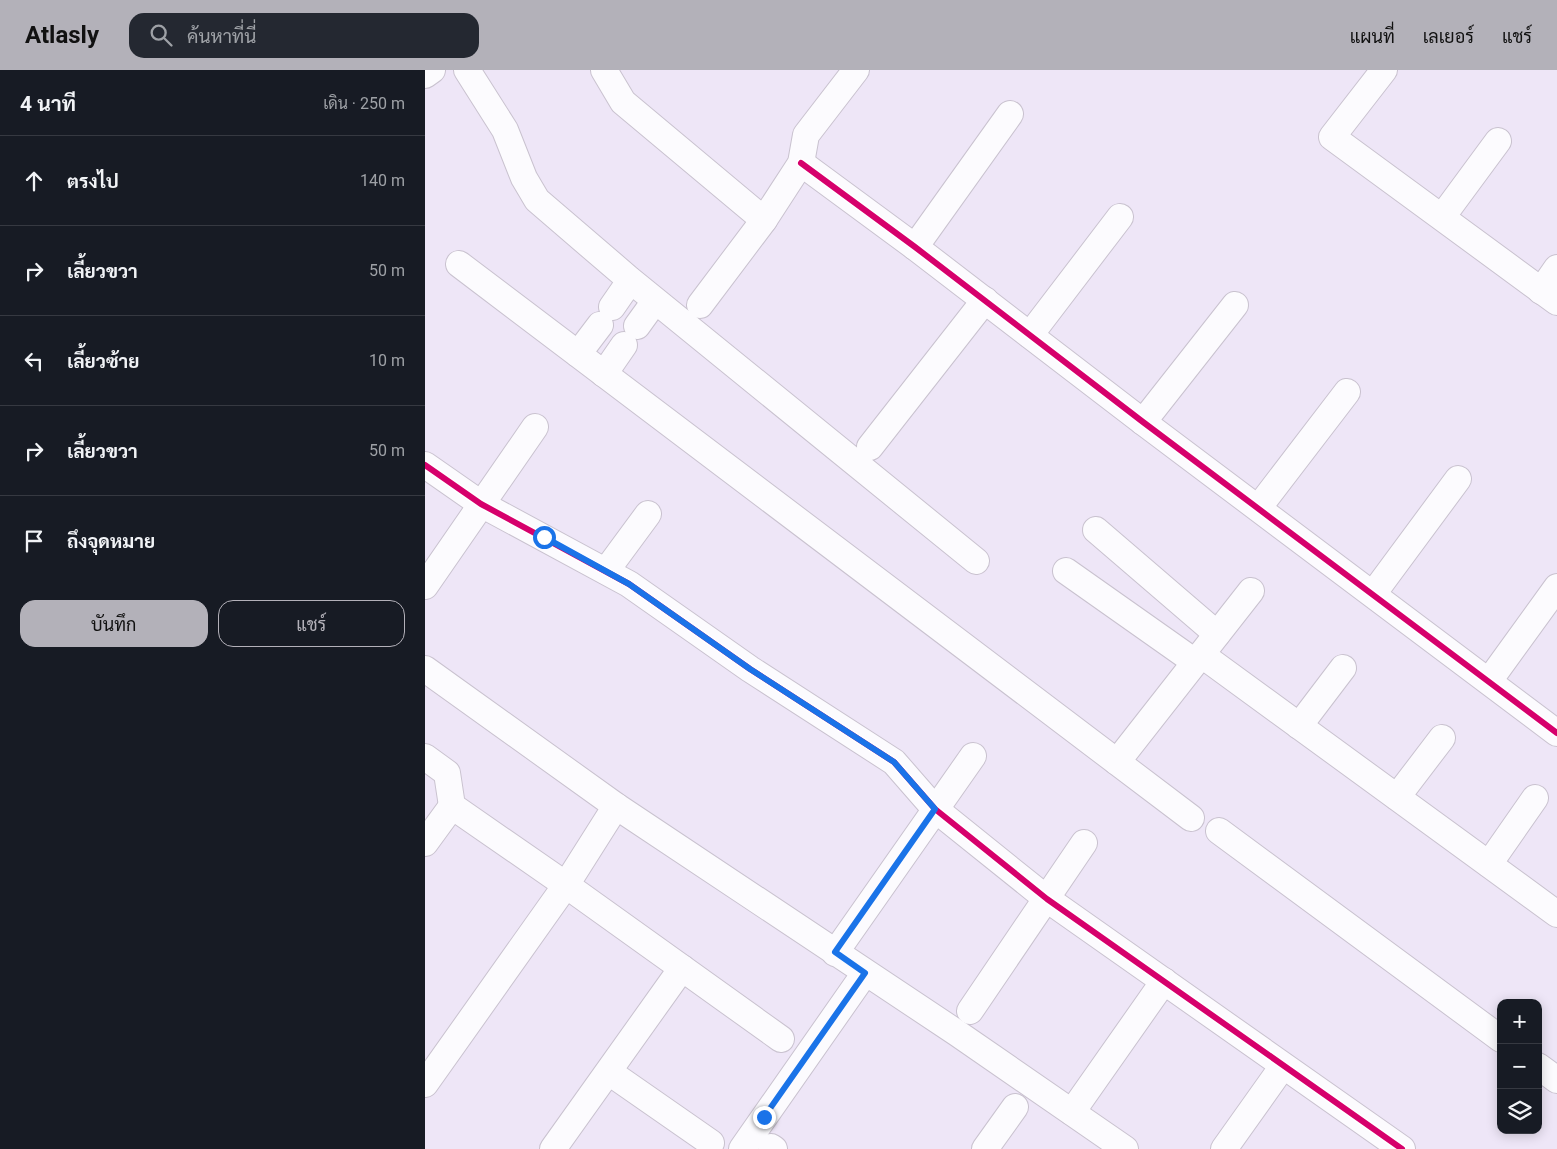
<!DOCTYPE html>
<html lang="th">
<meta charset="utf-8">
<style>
:root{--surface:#171b24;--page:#242831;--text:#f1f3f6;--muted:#9ea1a6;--line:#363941;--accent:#b3b1b9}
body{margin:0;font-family:Roboto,Sarabun,sans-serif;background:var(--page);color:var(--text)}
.controls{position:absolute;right:15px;bottom:15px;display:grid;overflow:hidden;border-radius:10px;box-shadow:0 2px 12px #0003}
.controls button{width:45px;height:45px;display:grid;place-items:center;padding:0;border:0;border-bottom:1px solid var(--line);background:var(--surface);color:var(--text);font:25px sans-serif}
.stop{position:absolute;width:15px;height:15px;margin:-11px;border:4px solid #1a73e8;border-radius:50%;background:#fff}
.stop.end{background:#1a73e8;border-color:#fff;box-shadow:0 1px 5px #0008}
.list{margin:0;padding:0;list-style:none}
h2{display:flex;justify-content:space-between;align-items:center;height:65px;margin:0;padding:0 20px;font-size:21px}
h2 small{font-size:16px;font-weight:400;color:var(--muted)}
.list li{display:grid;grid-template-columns:32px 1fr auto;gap:15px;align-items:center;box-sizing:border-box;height:90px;padding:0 20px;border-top:1px solid var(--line)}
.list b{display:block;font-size:19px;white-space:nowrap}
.list em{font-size:16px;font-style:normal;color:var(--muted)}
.actions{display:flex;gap:10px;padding:15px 20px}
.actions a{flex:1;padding:11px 0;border:1px solid var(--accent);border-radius:15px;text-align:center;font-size:18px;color:var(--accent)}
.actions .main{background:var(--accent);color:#111}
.icon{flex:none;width:28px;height:28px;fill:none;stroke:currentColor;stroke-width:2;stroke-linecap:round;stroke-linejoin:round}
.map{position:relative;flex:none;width:1132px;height:1079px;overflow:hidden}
header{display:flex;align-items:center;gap:30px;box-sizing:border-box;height:70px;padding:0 25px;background:var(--accent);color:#111}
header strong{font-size:24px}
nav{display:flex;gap:28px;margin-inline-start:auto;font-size:18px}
.search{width:350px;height:45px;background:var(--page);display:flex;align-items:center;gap:12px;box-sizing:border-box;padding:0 18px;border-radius:15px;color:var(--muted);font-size:19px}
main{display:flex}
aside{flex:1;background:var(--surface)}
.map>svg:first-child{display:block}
</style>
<header>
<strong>Atlasly</strong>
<div class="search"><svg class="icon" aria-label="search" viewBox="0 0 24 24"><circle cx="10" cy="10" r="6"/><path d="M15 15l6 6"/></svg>ค้นหาที่นี่</div>
<nav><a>แผนที่</a><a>เลเยอร์</a><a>แชร์</a></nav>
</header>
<main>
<aside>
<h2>4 นาที<small>เดิน · 250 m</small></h2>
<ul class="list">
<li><svg class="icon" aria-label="ahead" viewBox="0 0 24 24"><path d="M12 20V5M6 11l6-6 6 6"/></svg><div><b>ตรงไป</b></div><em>140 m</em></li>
<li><svg class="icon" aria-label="right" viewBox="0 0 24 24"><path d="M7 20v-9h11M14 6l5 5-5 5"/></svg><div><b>เลี้ยวขวา</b></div><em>50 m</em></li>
<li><svg class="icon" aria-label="left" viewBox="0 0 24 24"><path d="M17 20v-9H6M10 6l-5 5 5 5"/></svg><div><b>เลี้ยวซ้าย</b></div><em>10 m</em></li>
<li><svg class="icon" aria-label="right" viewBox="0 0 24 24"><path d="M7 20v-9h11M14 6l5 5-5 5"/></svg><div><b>เลี้ยวขวา</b></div><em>50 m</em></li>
<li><svg class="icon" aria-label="arrive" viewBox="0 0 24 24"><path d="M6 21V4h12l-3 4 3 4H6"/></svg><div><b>ถึงจุดหมาย</b></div></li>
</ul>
<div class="actions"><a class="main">บันทึก</a><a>แชร์</a></div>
</aside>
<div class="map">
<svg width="1132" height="1079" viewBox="0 0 1132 1079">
<rect width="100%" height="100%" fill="#eee6f7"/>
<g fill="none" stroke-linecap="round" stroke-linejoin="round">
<defs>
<g id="minor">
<polyline points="42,0 80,60 99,108 112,130 204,209 551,491"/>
<polyline points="179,0 198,32 339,150"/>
<polyline points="959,0 907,67 1132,232"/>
<polyline points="0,5 7,0"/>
<polyline points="376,93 490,177 718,352 1132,663"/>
<polyline points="1017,147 1073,71"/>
<polyline points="490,177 585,44"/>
<polyline points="34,194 766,748"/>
<polyline points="1116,221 1132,198"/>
<polyline points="275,235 339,150 376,93 381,65 431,0"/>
<polyline points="187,237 205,211"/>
<polyline points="212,256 230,231"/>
<polyline points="605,265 695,147"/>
<polyline points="153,284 175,255"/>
<polyline points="179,304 199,275"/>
<polyline points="718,352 810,235"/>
<polyline points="445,377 560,230"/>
<polyline points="0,395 56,434 204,514 325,599 469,692 510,739 622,829 977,1079"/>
<polyline points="834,437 922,322"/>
<polyline points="671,460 792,564"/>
<polyline points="181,501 223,444"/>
<polyline points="641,501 770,592"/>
<polyline points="0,516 110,357"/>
<polyline points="948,524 1033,409"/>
<polyline points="777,585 1132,844"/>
<polyline points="0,599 191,736 532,963 700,1079"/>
<polyline points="1064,611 1132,517"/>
<polyline points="874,656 918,598"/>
<polyline points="0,687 22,703 27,736 141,815 356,969"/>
<polyline points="692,692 826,521"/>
<polyline points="972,727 1017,668"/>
<polyline points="794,761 1076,969"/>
<polyline points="0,773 27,736"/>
<polyline points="1064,794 1110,728"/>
<polyline points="410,883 548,686"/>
<polyline points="545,941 659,773"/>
<polyline points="1113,996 1132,1010"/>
<polyline points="184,1002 286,1073"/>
<polyline points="0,1014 141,815 191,736"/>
<polyline points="647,1042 739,911"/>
<polyline points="346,1077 349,1079"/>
<polyline points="128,1079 257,898"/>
<polyline points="317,1079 440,903"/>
<polyline points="560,1079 590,1037"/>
<polyline points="799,1079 858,996"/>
</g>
</defs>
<use href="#minor" stroke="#c9c2cf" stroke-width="28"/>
<use href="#minor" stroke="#fcfbfe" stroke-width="26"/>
<defs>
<g id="cycleway">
<polyline points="376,93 490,177 718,352 1132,663"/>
<polyline points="0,395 56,434 204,514 325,599 469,692 510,739 622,829 977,1079"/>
</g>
</defs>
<use href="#cycleway" stroke="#fff" stroke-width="9"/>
<use href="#cycleway" stroke="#d6006c" stroke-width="6"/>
</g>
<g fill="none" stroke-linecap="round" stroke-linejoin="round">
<polyline stroke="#1a73e8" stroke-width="6" points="119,467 204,514 325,599 469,692 510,739 410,882 440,903 339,1047"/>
</g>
</svg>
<div class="controls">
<button>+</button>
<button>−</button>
<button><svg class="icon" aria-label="layers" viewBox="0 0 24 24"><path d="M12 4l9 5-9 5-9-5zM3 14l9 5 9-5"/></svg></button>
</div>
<div class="stop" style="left:119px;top:467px"></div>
<div class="stop end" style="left:339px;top:1047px"></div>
</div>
</main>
